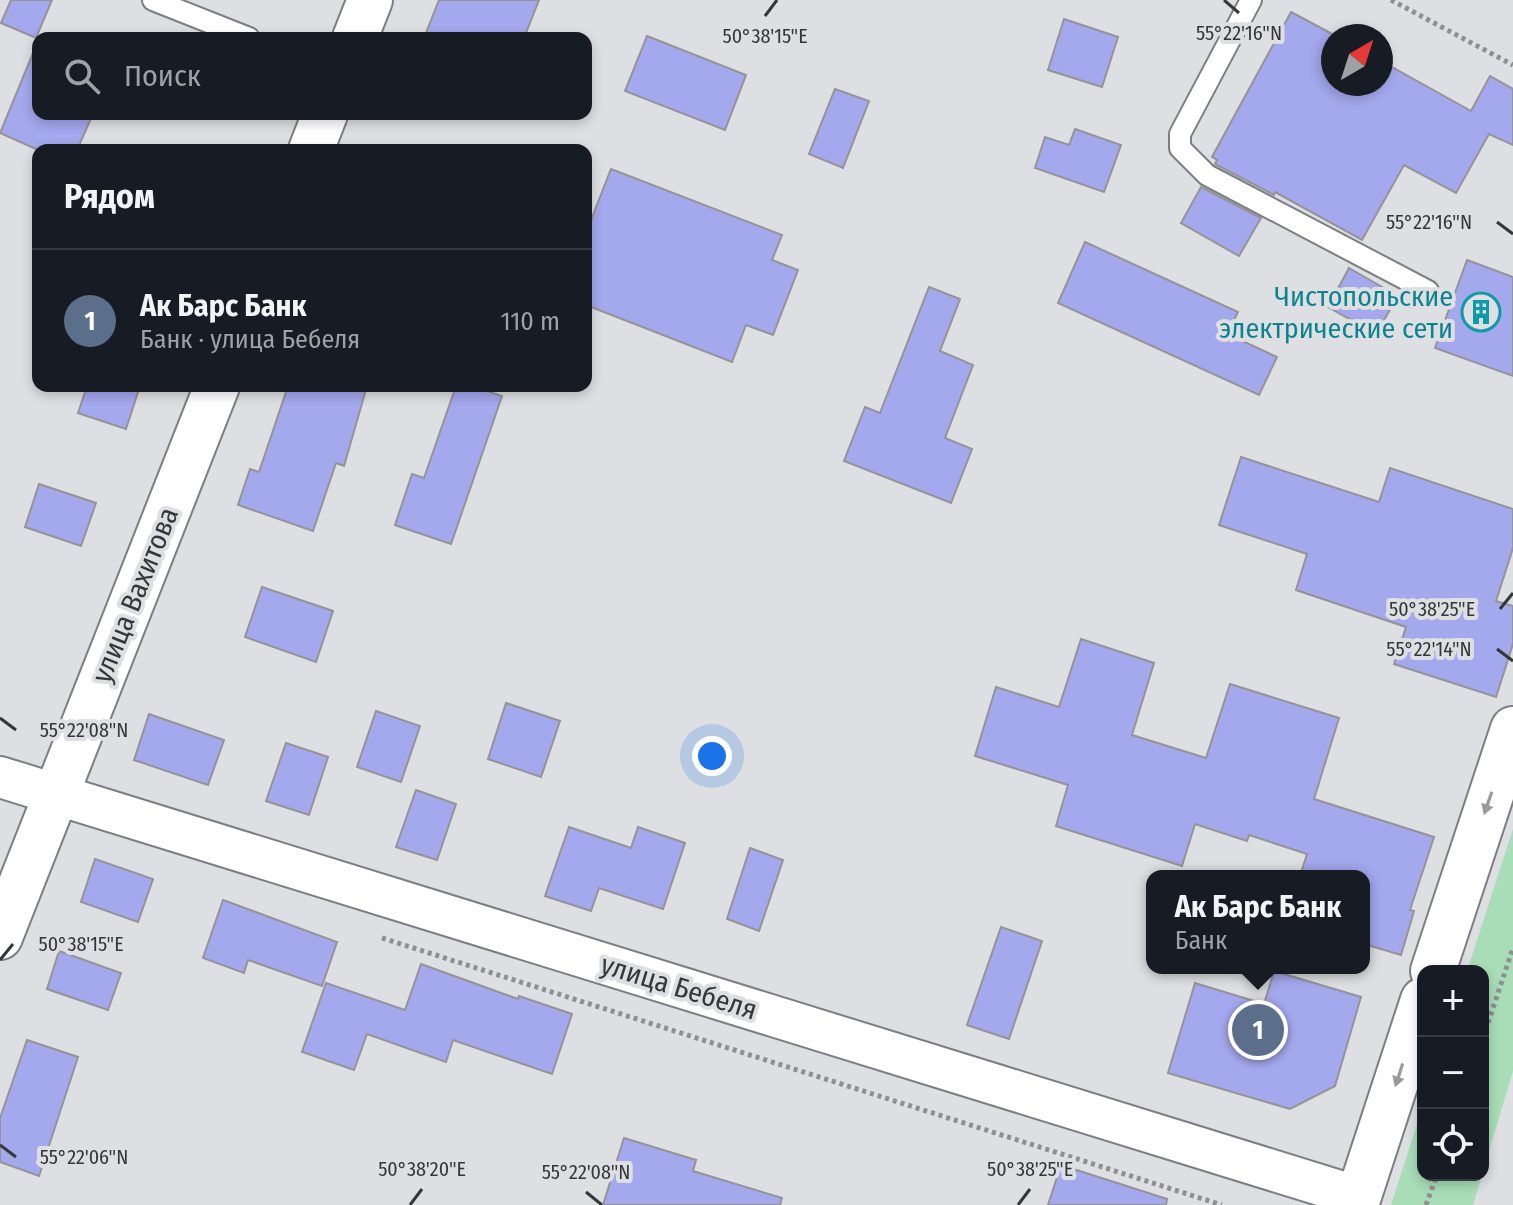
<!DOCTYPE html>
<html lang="ru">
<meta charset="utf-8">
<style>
:root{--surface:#171b24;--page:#242831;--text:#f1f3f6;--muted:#9ea1a6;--line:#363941;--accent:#2563eb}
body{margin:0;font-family:"Fira Sans Condensed",sans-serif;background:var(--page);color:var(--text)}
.controls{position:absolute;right:24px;bottom:24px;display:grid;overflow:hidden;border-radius:16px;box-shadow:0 4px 12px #0003}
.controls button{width:72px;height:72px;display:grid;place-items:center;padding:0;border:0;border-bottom:2px solid var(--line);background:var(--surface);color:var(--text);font:40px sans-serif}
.compass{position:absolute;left:1321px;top:24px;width:72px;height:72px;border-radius:50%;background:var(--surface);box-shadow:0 4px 12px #0003;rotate:39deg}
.you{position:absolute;left:712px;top:756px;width:28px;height:28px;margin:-20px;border:6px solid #fff;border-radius:50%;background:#1a73e8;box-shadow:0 0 0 12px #1a73e833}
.badge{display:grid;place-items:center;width:52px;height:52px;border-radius:50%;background:var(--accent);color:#fff;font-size:26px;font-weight:700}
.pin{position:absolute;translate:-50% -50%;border:4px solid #fff;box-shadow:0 2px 8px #0006}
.popup{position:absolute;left:1146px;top:870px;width:224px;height:104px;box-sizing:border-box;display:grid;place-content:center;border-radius:16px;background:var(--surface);filter:drop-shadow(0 2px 6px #0005);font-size:26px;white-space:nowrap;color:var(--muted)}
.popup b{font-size:30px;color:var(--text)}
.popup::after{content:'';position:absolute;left:50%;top:100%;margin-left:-16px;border:16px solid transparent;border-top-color:var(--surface)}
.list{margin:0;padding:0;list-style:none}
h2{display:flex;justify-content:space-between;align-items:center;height:104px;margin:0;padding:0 32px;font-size:34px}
h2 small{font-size:26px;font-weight:400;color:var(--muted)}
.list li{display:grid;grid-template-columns:52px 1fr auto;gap:24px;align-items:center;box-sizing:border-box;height:144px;padding:0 32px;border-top:2px solid var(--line)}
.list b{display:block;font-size:30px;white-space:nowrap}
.list p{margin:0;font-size:26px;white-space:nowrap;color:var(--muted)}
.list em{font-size:26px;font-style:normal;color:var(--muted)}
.icon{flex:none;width:44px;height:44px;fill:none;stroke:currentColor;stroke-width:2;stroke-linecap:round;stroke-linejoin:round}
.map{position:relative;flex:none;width:1513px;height:1205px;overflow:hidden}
.search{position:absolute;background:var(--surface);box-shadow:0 4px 12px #0003;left:32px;top:32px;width:560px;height:88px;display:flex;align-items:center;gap:20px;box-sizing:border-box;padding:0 28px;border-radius:16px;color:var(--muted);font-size:30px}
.panel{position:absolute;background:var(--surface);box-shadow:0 4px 12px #0003;left:32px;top:144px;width:560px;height:248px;border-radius:16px}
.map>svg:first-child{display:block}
</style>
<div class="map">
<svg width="1513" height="1205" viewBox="0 0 1513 1205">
<rect width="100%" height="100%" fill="#dddfe2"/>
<g fill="#a8ddb7">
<polygon points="1513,829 1513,1071 1483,1171 1483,971 1467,971"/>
<polygon points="1423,1106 1423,1175 1482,1175 1473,1205 1391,1205"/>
</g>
<g fill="#a4a8ed" stroke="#949498" stroke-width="2">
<polygon points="11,0 52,0 36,38 1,23"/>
<polygon points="439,0 539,0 524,38 424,38"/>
<polygon points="1291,12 1336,36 1333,36 1333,84 1381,84 1381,61 1471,111 1490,76 1513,89 1513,145 1489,134 1456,193 1404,165 1362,240 1275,192 1274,195 1215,164 1217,160 1212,157"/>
<polygon points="1064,19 1118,37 1102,87 1048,70"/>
<polygon points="647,36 746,75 725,130 625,91"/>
<polygon points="38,41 38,114 93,114 77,150 38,150 0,133"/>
<polygon points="835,89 869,101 843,168 809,154"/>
<polygon points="1075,129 1121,145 1104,192 1035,168 1045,137 1069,145"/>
<polygon points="611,169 782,235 772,260 798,270 773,335 746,325 732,362 586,305 586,233"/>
<polygon points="1201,187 1261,218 1239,256 1181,223"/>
<polygon points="1085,242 1238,312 1227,334 1277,357 1259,395 1058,303"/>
<polygon points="1467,260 1513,277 1513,376 1435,348"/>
<polygon points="1349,268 1398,296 1376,334 1328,307"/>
<polygon points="929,287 960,299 940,351 973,365 945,438 972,449 951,503 844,461 865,407 880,413"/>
<polygon points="87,386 140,386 126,429 78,413"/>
<polygon points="288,386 367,386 344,466 336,463 313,531 238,505 250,469 259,472"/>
<polygon points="456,386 473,386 502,396 451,544 395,525 412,474 424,478"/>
<polygon points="1241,457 1379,502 1390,468 1513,509 1513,548 1496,601 1513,606 1513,644 1496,697 1394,664 1406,627 1296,590 1307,554 1219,525"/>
<polygon points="39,484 96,503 81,546 25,527"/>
<polygon points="262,587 333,611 316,662 245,637"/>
<polygon points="1081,639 1154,663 1132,735 1206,758 1230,684 1339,718 1314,799 1434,837 1410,910 1414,911 1401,955 1364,944 1364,876 1300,876 1307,854 1249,835 1247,841 1195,824 1182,866 1056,826 1068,785 975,756 996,687 1059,707"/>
<polygon points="506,703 560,721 541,777 488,759"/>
<polygon points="376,711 420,726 401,782 357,767"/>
<polygon points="149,714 224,740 208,785 134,760"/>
<polygon points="286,743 328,757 309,815 266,801"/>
<polygon points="416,790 456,804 437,860 396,847"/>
<polygon points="569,827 631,848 638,827 685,843 663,909 599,888 591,911 545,896"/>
<polygon points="750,848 783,860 759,931 727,919"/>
<polygon points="95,859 153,879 138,922 81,902"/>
<polygon points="223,900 337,942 322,986 248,960 244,973 203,958"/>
<polygon points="1001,927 1042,941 1009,1039 967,1025"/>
<polygon points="59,951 121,973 108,1010 47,989"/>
<polygon points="421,964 518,999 519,996 572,1014 552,1074 453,1040 446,1062 367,1034 354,1070 302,1052 326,983 405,1010"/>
<polygon points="1274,971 1361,997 1335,1086 1290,1109 1168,1073 1195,983 1264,1004"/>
<polygon points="27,1040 78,1057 39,1176 0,1162 0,1118"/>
<polygon points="624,1138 696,1160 693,1171 782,1198 780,1205 603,1205"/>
<polygon points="1061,1165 1167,1199 1166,1205 1048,1205"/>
</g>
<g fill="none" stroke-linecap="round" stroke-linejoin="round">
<defs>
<g id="lane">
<polyline points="153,0 249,38"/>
<polyline points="1251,0 1180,134 1180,148 1207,175 1428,291"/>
</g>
<polyline id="street" points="0,777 1359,1197"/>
<g id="secondary">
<polyline points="355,38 370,0"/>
<polyline points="311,150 325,114"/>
<polyline points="0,937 217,386"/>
<polyline points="1433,971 1513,729"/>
<polyline points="1356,1205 1423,1000"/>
</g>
</defs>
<use href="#lane" stroke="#7d7e81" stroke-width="24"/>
<use href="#street" stroke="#7d7e81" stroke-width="44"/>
<use href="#secondary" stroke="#7d7e81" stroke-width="48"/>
<g stroke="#8d8f91" stroke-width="5" stroke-dasharray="4 4" stroke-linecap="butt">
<polyline points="1391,0 1513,65"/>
<polyline points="382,938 1222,1205"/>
<polyline points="1483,1038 1513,948"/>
<polyline points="1426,1205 1437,1175"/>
</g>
<use href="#lane" stroke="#fff" stroke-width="20"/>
<use href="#street" stroke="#fff" stroke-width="40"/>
<use href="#secondary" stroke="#fff" stroke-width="44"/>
</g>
<defs><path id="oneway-solid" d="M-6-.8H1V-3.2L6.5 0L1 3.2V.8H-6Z" transform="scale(2)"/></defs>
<g fill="#9a9a9b">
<use href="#oneway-solid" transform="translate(1488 803) rotate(109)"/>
<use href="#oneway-solid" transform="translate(1399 1075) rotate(108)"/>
</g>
<path fill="none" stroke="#353637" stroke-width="3" d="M1224,0L1239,13M765,16L777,0M1497,222L1513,234M1500,609L1513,593M1497,649L1513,661M0,718L16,730M0,960L13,944M0,1145L16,1157M586,1192L602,1205M410,1205L422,1189M1018,1205L1030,1189"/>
<defs>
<symbol id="building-ring" viewBox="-11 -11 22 22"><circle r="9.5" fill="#dddfe2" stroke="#0f9aa8" stroke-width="1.5"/><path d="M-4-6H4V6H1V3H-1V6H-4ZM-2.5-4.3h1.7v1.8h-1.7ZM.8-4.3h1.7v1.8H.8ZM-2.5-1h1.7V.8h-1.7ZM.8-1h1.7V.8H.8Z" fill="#0f9aa8"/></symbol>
</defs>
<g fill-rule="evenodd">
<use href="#building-ring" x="1459" y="290" width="44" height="44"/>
</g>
<g text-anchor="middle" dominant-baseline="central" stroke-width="8" stroke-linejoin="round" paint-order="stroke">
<g font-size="28" fill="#0d838f" stroke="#dddfe2" text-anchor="end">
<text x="1453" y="296">Чистопольские<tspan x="1453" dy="32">электрические сети</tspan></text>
</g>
<g font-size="28" fill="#353637" stroke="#dddfe2">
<text transform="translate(135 595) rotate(-68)">улица Вахитова</text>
<text transform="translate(679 987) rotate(17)">улица Бебеля</text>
</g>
</g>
<g font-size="20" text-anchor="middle" fill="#353637" stroke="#dddfe2" stroke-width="8" stroke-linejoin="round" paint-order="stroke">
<text x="1239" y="40">55°22'16"N</text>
<text x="765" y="43">50°38'15"E</text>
<text x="1429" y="229">55°22'16"N</text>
<text x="1432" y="616">50°38'25"E</text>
<text x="1429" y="656">55°22'14"N</text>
<text x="84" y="737">55°22'08"N</text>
<text x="81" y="951">50°38'15"E</text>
<text x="84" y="1164">55°22'06"N</text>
<text x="422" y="1176">50°38'20"E</text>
<text x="1030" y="1176">50°38'25"E</text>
<text x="586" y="1179">55°22'08"N</text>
</g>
</svg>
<div class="controls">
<button>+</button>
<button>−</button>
<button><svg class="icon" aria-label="locate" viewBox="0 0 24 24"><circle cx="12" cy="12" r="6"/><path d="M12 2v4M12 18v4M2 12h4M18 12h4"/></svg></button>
</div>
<svg class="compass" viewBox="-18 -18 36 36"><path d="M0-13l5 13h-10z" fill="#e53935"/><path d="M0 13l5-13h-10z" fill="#9ea1a6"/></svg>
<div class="you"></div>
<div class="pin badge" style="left:1258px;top:1030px;background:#5c6f8a">1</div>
<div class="popup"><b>Ак Барс Банк</b>Банк</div>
<div class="search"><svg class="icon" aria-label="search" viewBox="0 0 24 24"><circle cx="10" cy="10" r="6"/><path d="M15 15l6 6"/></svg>Поиск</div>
<section class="panel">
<h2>Рядом<small></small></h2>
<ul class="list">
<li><span class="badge" style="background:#5c6f8a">1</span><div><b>Ак Барс Банк</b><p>Банк · улица Бебеля</p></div><em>110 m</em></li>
</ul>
</section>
</div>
